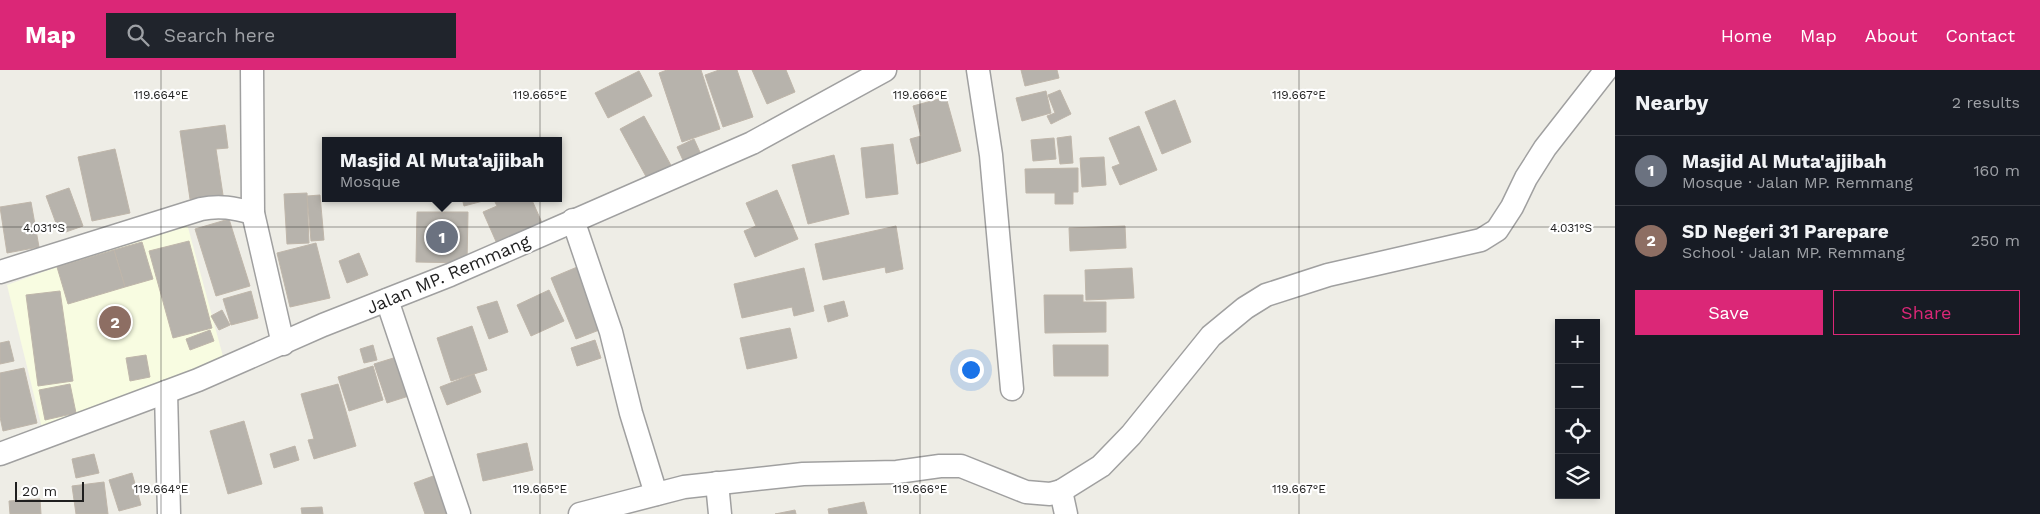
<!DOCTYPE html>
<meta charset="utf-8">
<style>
:root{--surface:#171b24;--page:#20242c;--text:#f1f3f6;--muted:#9ea1a6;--line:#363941;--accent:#db2777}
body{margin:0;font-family:"Work Sans",sans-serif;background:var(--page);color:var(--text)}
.controls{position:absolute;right:15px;bottom:15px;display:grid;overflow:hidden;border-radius:0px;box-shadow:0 2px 8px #0003}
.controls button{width:45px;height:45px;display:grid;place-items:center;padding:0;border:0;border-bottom:1px solid var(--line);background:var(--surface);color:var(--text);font:25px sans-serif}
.scale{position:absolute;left:15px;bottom:12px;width:69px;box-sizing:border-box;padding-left:5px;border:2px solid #1f1f1f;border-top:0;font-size:14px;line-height:18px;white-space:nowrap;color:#1f1f1f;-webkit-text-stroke:4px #fff;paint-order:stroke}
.you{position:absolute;left:970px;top:299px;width:18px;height:18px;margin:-12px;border:4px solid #fff;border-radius:50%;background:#1a73e8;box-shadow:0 0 0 8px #1a73e833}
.badge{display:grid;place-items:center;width:32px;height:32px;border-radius:50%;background:var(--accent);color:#fff;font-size:16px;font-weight:700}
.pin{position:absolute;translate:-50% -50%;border:2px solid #fff;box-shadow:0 1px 5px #0006}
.popup{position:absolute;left:322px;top:67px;width:240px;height:65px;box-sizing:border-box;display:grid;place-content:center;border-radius:0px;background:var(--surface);filter:drop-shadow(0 1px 4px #0005);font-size:16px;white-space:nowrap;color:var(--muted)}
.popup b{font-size:19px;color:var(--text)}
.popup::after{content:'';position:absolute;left:50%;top:100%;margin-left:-10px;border:10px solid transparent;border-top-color:var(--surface)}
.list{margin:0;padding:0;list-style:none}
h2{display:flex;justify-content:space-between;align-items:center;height:65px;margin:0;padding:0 20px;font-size:21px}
h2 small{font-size:16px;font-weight:400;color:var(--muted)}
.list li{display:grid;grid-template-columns:32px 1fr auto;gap:15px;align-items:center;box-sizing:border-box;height:70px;padding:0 20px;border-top:1px solid var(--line)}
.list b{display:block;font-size:19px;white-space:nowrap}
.list p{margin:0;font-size:16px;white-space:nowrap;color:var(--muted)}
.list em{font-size:16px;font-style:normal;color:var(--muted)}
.actions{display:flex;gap:10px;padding:15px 20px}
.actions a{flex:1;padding:11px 0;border:1px solid var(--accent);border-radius:0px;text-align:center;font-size:18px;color:var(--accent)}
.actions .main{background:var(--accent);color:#fff}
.icon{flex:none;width:28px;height:28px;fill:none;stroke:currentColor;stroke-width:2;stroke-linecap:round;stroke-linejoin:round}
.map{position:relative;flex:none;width:1615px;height:444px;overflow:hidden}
header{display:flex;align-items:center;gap:30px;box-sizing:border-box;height:70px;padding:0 25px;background:var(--accent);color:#fff}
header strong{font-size:24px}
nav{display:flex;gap:28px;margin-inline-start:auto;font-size:18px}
.search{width:350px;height:45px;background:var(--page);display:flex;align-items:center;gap:12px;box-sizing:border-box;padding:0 18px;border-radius:0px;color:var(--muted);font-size:19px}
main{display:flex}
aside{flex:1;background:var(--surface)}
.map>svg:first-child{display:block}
</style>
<header>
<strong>Map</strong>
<div class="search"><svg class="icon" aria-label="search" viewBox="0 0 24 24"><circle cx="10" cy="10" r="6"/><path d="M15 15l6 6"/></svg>Search here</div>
<nav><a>Home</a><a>Map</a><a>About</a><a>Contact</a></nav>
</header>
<main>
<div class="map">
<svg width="1615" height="444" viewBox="0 0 1615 444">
<rect width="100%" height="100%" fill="#eeede6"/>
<polygon fill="#f8fce1" points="186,150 224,290 42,358 7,215"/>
<g fill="#b7b3ac" stroke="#bfb6aa">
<polygon points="667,0 701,0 720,59 682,72 659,3"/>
<polygon points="719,0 737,0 753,47 723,57 705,5"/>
<polygon points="752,0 786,0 795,22 767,34"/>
<polygon points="1021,0 1057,0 1059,8 1025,16"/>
<polygon points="639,1 652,26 608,48 595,23"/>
<polygon points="1060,20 1071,44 1051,54 1047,46 1055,43 1048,25"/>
<polygon points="1046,21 1051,43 1022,51 1016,28"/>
<polygon points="946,27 961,81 917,94 910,69 921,66 913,36"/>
<polygon points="1175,30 1191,72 1162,84 1145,42"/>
<polygon points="644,46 673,99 649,112 620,59"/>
<polygon points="225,55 228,78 216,79 223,125 190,129 180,61"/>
<polygon points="1139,56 1157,100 1120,115 1112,97 1120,94 1109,68"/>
<polygon points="1071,66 1073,93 1060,94 1057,68"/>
<polygon points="1054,68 1056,89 1033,91 1031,70"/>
<polygon points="694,69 704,91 687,99 677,77"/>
<polygon points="893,74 898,124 866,128 861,78"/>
<polygon points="115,79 130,143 92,151 78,87"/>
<polygon points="834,85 849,144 808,154 792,95"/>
<polygon points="1104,87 1106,115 1082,117 1080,88"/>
<polygon points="1078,98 1078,122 1073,122 1073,134 1055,134 1055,123 1026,123 1025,99"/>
<polygon points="69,118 83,156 60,164 46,126"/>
<polygon points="777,120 798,169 755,187 744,161 756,156 746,133"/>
<polygon points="307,123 309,173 287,174 284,124"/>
<polygon points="320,125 324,170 311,171 307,126"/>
<polygon points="462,128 483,128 483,131 464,136"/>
<polygon points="493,128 531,128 543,155 498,176 483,142 497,136"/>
<polygon points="31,132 39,177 7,183 0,137"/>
<polygon points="417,142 468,142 467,193 416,192"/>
<polygon points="229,149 250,216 216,226 195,159"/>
<polygon points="896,156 903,199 886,203 885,197 823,210 815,174"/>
<polygon points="1125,156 1126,178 1070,181 1069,158"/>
<polygon points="189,171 212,258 173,268 149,181"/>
<polygon points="142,172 153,209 125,217 114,180"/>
<polygon points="316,173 330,228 290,237 277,183"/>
<polygon points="114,180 125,217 68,234 57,197"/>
<polygon points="359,183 368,205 347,213 339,191"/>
<polygon points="582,195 607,257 576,269 551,208"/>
<polygon points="804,198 814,241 794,246 792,237 742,248 734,214"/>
<polygon points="1132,198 1134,228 1086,230 1085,200"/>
<polygon points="549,220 564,251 531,266 517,235"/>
<polygon points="60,221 73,311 38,316 26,225"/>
<polygon points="251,221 258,248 231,255 223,229"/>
<polygon points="1044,225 1083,225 1083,232 1106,232 1106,262 1045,263"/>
<polygon points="497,231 508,262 489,269 477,237"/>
<polygon points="844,231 848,246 828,252 824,236"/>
<polygon points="222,240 230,255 219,260 211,246"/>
<polygon points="472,256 487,300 451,311 437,268"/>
<polygon points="790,258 797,288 747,299 740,268"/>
<polygon points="210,260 214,271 190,280 186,269"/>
<polygon points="595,270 601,288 577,296 571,278"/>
<polygon points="9,271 14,291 0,294 0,273"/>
<polygon points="373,275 377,290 364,293 360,279"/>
<polygon points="1053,275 1108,275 1108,306 1054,306"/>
<polygon points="146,285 150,307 130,311 126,288"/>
<polygon points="403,285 415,324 387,333 374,294"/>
<polygon points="373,296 383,330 349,341 338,307"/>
<polygon points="24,298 37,353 3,361 0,347 0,303"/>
<polygon points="474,304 481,322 447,335 440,317"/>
<polygon points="70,314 76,343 45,350 39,320"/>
<polygon points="338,314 356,376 314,389 308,370 314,369 301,324"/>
<polygon points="244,351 262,414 228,424 210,361"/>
<polygon points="527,373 533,400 483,411 477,384"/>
<polygon points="295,376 299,390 274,398 270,384"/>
<polygon points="94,384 99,403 76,408 72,389"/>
<polygon points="132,403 141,435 119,441 109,410"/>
<polygon points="436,405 450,444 425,444 414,413"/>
<polygon points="104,412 108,444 76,444 72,416"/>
<polygon points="40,429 41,444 10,444 9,431"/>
<polygon points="864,432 867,444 829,444 828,439"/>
<polygon points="322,437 323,444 302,444 301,438"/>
<polygon points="795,440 796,444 775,444"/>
</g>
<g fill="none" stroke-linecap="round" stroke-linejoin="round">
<defs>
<g id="street">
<polyline points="252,0 253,143 283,274"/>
<polyline points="978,0 991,85 1012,319"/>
<polyline points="573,150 611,262 631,343 656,424"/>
<path d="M0,202L201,139C220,135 234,138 253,143"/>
<polyline points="387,230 459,444"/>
<polyline points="166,322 169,444"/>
<polyline points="0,384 198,310 323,255 450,205 752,73 885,0"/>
<polyline points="717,413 720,444"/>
<polyline points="1061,421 1066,444"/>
<polyline points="580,444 684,417 803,404 897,402 940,396 961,396 1026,422 1050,424 1061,421 1101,396 1131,365 1211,266 1245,238 1266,225 1328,205 1481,170 1497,160 1512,137 1526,108 1545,78 1606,0"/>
</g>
</defs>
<use href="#street" stroke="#a0a0a0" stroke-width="25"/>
<use href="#street" stroke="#fff" stroke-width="22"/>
</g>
<path fill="none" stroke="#1f1f1f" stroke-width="1" stroke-opacity="0.45" d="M161,0V444M540,0V444M920,0V444M1299,0V444M0,157H1615"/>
<g text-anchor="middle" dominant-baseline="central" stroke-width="4.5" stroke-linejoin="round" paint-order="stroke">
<g font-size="18" fill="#1f1f1f" stroke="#fff">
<text transform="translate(448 204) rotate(-23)">Jalan MP. Remmang</text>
</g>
</g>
<g font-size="12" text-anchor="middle" fill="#1f1f1f" stroke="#fff" stroke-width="4.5" stroke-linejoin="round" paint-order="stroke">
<text x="161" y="29">119.664°E</text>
<text x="540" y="29">119.665°E</text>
<text x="920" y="29">119.666°E</text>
<text x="1299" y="29">119.667°E</text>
<text x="44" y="162">4.031°S</text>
<text x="1571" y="162">4.031°S</text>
<text x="161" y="423">119.664°E</text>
<text x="540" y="423">119.665°E</text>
<text x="920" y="423">119.666°E</text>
<text x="1299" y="423">119.667°E</text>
</g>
</svg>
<div class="controls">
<button>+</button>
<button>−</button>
<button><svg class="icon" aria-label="locate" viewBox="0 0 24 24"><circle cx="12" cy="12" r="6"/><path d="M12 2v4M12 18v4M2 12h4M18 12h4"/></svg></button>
<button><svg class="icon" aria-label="layers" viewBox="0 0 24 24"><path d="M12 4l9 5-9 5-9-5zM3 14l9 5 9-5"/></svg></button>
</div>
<div class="scale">20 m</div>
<div class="you"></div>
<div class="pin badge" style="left:442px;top:167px;background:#6b7280">1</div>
<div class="popup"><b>Masjid Al Muta'ajjibah</b>Mosque</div>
<div class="pin badge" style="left:115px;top:252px;background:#8d6e63">2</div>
</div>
<aside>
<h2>Nearby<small>2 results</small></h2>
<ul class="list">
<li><span class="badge" style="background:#6b7280">1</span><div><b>Masjid Al Muta'ajjibah</b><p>Mosque · Jalan MP. Remmang</p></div><em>160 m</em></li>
<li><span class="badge" style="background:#8d6e63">2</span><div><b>SD Negeri 31 Parepare</b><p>School · Jalan MP. Remmang</p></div><em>250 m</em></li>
</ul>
<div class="actions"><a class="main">Save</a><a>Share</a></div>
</aside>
</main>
